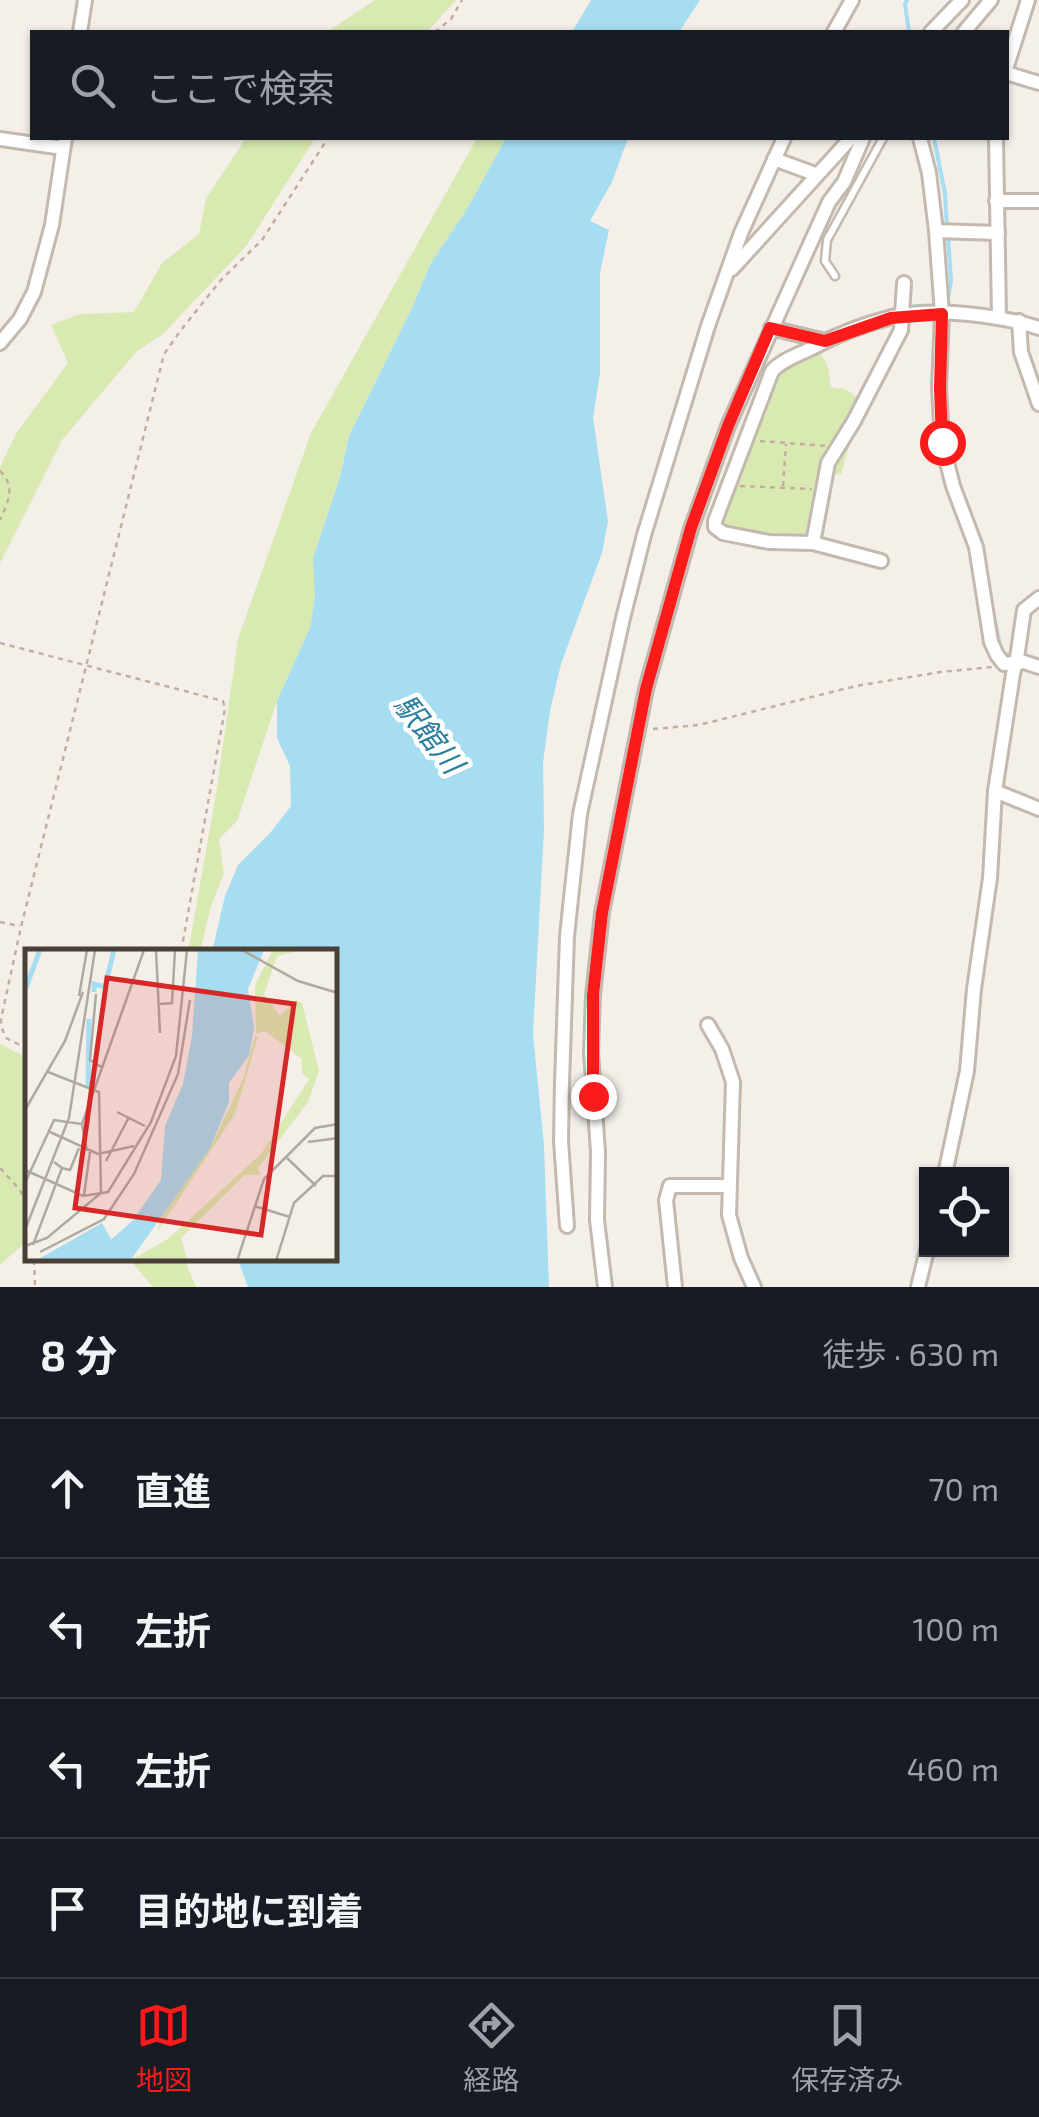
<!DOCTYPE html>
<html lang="ja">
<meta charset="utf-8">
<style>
:root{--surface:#171b24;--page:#20242c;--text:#f1f3f6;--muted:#9ea1a6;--line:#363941;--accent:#fb1b1a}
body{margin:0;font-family:"Exo 2","Noto Sans JP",sans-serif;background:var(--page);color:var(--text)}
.controls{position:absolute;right:30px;bottom:30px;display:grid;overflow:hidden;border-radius:0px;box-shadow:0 2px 8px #0004}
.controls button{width:90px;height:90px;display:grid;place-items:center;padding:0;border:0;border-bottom:2px solid var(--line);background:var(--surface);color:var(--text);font:50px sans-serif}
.stop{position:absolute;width:30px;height:30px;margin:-22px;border:8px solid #fb1b1a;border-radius:50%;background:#fff}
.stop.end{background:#fb1b1a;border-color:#fff;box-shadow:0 2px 10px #0008}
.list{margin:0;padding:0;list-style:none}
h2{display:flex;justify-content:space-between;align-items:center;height:130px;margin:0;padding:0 40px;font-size:42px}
h2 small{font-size:32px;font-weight:400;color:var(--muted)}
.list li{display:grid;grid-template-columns:65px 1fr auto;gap:30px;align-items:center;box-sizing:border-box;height:140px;padding:0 40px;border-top:2px solid var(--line)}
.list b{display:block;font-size:38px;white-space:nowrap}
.list em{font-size:32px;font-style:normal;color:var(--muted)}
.icon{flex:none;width:55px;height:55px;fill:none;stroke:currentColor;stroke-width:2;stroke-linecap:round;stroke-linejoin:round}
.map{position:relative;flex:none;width:1039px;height:1287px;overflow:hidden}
.search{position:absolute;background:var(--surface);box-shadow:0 2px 8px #0004;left:30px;right:30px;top:30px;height:110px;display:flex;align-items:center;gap:25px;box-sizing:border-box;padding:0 35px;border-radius:0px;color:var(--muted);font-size:38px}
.sheet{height:690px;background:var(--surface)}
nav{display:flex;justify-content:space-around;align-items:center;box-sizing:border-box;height:140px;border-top:2px solid var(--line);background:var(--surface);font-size:28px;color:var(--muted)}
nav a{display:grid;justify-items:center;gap:5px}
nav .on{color:var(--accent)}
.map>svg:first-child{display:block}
</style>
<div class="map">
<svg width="1039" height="1287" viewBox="0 0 1039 1287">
<rect width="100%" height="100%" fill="#f5efe9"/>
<g fill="#d8e9b2">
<polygon points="375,0 456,0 427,32 327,32"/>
<polygon points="246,138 315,138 247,245 164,333 136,352 62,440 0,563 0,467 17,432 68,363 51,325 80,314 134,312 162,263 199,234 206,198"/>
<polygon points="477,138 506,138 467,209 431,263 412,308 349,436 340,477 313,558 315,598 310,628 277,701 237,821 219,839 224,873 211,906 200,952 188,952 216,794 238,639 311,433"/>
<polygon points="818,348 828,367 831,387 845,389 862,401 841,474 830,475 811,537 805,541 725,530 718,520 773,375"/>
<polygon points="0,1044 28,1058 27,1241 0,1265"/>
<polygon points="130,1260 185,1260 196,1287 153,1287"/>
</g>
<g fill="#a6ddf1">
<polygon points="591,0 700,0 679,32 572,32"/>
<polygon points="506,138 628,138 612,182 590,221 609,230 600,273 600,373 593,418 608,521 602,553 561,664 550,711 543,763 544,829 533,1034 544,1145 549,1287 248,1287 238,1260 335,1260 335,952 212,952 225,896 238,865 270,833 291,806 290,766 277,738 277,701 310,628 315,598 313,558 340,477 349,436 412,308 431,263 467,209"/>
</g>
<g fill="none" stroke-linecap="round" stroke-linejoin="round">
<g stroke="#a6ddf1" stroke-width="4">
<polyline points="907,0 905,4 909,32"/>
<polyline points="934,138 945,194 947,227"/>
<polyline points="947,306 951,280 948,236"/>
<polyline points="993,613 1001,650 1004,654 1016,655"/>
</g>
<defs>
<polyline id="service" points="835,276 825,261 827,240 883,138"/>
<g id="minor">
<polyline points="80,32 85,0"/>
<polyline points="834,32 852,0"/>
<polyline points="931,32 962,0"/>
<polyline points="964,32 991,0"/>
<polyline points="1006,69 1028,0"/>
<polyline points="1006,73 1039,83"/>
<polyline points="920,138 929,173 936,231 942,314 939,388 942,442 953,486 976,547 991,642 997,655 1004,664 1024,662 1039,667"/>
<polyline points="996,138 999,318"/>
<polyline points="0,139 63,148"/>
<polyline points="774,159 815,174"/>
<polyline points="996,201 1039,201"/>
<polyline points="936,231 998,233"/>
<polyline points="732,269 851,138"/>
<polyline points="1019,321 1021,352 1039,404"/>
<polyline points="771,328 825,341"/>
<polyline points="0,343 20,319 34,292 52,225 65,138"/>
<polyline points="813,543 828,463 854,421 901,330 904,283"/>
<path d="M881,561L813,543L769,542L723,533L715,527V521L772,371C782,360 798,355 812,348C836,335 865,324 892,317C933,307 999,315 1039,328"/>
<polyline points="995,791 1039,809"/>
<polyline points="708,1025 722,1049 733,1082 729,1215 741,1258 754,1287"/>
<polyline points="945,1174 967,1071 974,989 990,878 995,791 1013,674 1017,658 1024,610 1039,598"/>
<polyline points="567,1226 561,1141 562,1083 567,936 580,814 623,618 644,535 708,326 741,233 784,138"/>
<polyline points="605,1287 597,1220 598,1152 591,1052 593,995 602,913 646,689 691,529 728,426 829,202 844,182 863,138"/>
<polyline points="675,1287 666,1200 670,1186 729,1186"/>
<polyline points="918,1287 927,1250"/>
</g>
</defs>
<use href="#service" stroke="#c3b9ae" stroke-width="11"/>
<use href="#minor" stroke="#c3b9ae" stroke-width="18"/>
<g stroke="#c2af9d" stroke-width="2.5" stroke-dasharray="5 5" stroke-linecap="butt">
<polyline points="435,32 451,19 462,0"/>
<polyline points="760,441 827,446"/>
<path d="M0,471C16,486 8,503 0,520"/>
<polyline points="740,486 812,489"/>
<polyline points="783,486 786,444"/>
<polyline points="0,643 223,701 225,709 181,952"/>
<polyline points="653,729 699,725 856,686 940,672 993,667"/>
<polyline points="0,922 20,926"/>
<polyline points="28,1049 6,1038 1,1026 1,1019 21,927 164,354 181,330 221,280 262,240 328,138"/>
<polyline points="0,1168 20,1190 28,1207"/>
<polyline points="34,1260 35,1287"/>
</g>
<use href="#service" stroke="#fff" stroke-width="6"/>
<use href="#minor" stroke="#fff" stroke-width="12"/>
</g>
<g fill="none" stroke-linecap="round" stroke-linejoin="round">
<polyline stroke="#fb1b1a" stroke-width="12" points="593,1096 593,995 602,913 646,689 691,528 728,426 770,328 825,341 891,318 942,314 940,388 942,442"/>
</g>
<g text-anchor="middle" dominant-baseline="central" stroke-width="9" stroke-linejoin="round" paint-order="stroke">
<g font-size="30" font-style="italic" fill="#2a7e9d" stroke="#fff">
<text transform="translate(430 733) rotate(52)">駅館川</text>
</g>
</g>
<g transform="translate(25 949)">
<rect width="312" height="312" fill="#f5efe9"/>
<path d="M248,1H277L252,7L239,45L255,67L271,51L277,54L294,122L283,153L233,219L235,226H220L156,289L163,312H105L144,289L236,205L284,130L277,125V110L240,82L231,85L230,36ZM230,87L233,88L210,165L132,283L137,266L185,199L218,130Z" fill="#d8e9b2"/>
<path d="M173,1H239L223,40L229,79L224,106L204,134V153L185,199L105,312H10L77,274L87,292L94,291L136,231L140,177L158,135L167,87Z" fill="#a6ddf1"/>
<path fill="none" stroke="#a6ddf1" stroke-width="5" d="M0,41L15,1M69,43V35L80,38L89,1M63,137L64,70M84,296L109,274"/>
<path fill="none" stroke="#b0a9a2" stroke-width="2.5" d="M131,1L135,84M217,1L273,32L313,44M71,45L65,111L78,119M54,47L62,1M135,55L147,54L150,1M313,55V104M0,161L40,92L58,43M92,163L120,177M57,175L119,1M23,182L73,205L109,197M283,193L313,189M262,209L291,237M81,212L104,168M37,219L45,221L54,199M0,221L58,247L83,243L126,173L151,107L162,1M0,234L29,171L57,175L62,202M59,246L65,203M229,257L265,268M0,281L44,169L70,1M8,296L37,219L29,213M0,297L22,289L76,244L74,143L23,123M15,303L79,270L109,225L153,125L165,51M212,312L239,230L290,179L313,175M251,312L269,254L298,227H313"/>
<path fill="#d62828" fill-opacity="0.15" stroke="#d62828" stroke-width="5" d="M82,29L269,55L236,286L50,259Z"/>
<rect width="312" height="312" fill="none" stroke="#483f37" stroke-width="5"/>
</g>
</svg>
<div class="controls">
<button><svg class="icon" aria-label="locate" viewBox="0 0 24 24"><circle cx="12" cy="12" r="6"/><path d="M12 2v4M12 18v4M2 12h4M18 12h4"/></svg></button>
</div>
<div class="stop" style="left:942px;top:442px"></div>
<div class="stop end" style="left:593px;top:1096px"></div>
<div class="search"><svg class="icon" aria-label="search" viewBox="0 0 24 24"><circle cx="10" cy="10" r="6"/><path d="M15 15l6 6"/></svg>ここで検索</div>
</div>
<section class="sheet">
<h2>8 分<small>徒歩 · 630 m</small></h2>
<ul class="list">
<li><svg class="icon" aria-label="ahead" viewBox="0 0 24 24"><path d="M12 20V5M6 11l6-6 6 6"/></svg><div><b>直進</b></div><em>70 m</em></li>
<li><svg class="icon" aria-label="left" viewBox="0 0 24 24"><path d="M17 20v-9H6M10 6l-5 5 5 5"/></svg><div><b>左折</b></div><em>100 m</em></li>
<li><svg class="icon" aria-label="left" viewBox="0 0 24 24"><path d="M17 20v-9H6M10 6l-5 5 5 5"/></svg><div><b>左折</b></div><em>460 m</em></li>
<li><svg class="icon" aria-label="arrive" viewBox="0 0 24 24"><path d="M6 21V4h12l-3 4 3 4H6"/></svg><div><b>目的地に到着</b></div></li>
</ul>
</section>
<nav>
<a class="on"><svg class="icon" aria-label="map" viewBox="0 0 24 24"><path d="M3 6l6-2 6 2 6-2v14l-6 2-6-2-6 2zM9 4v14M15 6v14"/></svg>地図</a>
<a><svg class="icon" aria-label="directions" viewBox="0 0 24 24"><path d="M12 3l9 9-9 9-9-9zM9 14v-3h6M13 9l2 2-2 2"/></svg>経路</a>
<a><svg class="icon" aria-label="saved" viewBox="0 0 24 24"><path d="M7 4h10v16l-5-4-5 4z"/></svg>保存済み</a>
</nav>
